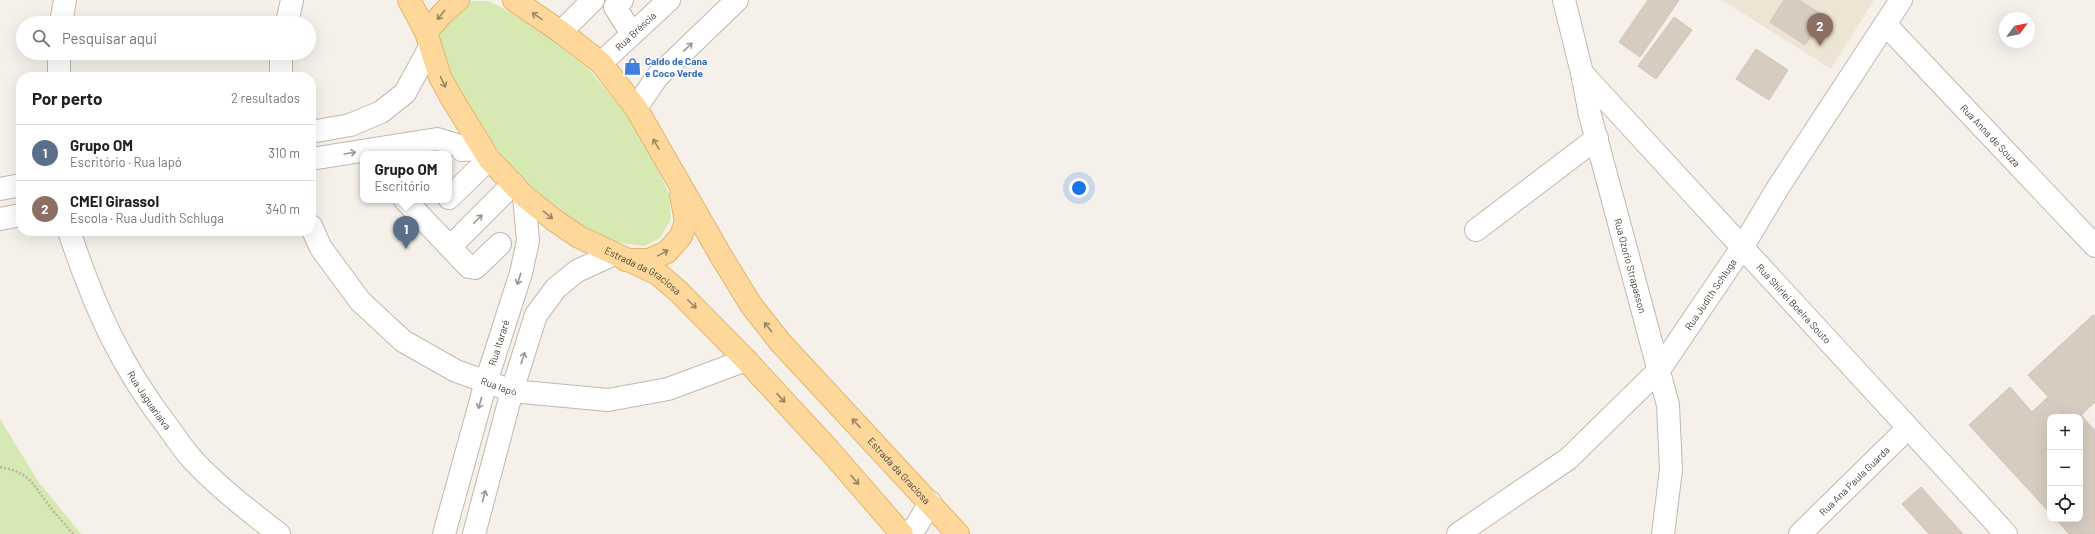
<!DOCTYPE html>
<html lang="pt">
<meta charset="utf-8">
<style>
:root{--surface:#fff;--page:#f6f6f6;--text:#202124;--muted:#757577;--line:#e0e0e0;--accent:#fa291c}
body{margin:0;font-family:Barlow,sans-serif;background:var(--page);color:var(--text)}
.controls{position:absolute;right:12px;bottom:12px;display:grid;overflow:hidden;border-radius:8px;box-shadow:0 4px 16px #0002}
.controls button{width:36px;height:36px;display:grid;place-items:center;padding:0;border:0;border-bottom:1px solid var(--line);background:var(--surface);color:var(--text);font:20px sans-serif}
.compass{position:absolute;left:1999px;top:12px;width:36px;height:36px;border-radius:50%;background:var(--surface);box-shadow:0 4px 16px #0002;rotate:58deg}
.you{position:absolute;left:1079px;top:188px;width:14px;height:14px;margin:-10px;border:3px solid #fff;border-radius:50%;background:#1a73e8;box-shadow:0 0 0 6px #1a73e833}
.badge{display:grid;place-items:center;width:26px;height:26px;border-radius:50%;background:var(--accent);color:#fff;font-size:13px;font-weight:700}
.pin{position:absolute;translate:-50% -33px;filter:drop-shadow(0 1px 2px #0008)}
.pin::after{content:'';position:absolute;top:21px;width:14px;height:12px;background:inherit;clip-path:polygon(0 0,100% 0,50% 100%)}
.popup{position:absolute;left:360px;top:151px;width:92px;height:52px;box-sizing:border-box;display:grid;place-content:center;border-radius:8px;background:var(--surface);filter:drop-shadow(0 1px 3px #0005);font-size:13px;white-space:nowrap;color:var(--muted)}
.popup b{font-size:15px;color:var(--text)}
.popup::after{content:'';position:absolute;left:50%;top:100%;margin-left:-8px;border:8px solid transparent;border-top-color:var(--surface)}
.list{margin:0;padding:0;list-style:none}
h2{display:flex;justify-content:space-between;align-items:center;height:52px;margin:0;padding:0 16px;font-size:17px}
h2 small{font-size:13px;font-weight:400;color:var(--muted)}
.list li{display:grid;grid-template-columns:26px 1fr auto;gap:12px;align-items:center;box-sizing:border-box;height:56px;padding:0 16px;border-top:1px solid var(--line)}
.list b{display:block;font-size:15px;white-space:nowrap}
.list p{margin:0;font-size:13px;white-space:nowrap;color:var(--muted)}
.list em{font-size:13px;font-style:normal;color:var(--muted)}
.icon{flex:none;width:22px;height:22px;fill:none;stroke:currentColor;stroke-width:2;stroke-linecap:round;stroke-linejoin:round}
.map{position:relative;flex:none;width:2095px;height:534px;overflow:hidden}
.search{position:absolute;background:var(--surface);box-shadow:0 4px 16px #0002;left:16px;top:16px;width:300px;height:44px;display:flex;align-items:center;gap:10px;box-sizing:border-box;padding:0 14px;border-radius:22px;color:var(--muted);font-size:15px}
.panel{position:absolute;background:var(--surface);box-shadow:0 4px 16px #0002;left:16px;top:72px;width:300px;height:164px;border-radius:16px}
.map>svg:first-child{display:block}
</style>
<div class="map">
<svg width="2095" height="534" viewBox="0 0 2095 534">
<rect width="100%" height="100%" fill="#f5f1ea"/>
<polygon fill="#eee4d4" points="1722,0 1874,0 1831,69"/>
<g fill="#d6e9b3">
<polygon points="468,1 487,1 501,7 547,35 591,72 627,115 654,161 669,194 671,219 660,238 645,246 613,242 566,216 512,169 466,106 445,68 439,35 446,16"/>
<polygon points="0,419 38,481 81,534 0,534"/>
</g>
<g fill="#d7ccc0" stroke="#d2c3b3">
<polygon points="1648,0 1679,0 1640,57 1619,42"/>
<polygon points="1784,0 1799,0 1824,16 1805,45 1770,22"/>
<polygon points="1674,17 1692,30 1656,79 1638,66"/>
<polygon points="1756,49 1788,70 1769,100 1736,79"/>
<polygon points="2093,315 2095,317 2095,402 2079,417 2067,417 2028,375"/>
<polygon points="2010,387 2032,412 2048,397 2067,417 2050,417 2050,444 2016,476 1969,425"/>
<polygon points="2081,415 2095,431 2095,534 2069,534 2056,519 2080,519 2079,417"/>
<polygon points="2050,444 2050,513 2016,476"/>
<polygon points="1921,487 1963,534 1929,534 1902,504"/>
</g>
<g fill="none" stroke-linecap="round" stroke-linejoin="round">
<defs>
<g id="minor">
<polyline points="622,0 615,7 632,34"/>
<path id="s1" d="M1564,0L1582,73L1590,115L1668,405L1671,470L1663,534"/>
<polyline points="61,23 65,0"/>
<polyline points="287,23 292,0"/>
<path id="s2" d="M1886,25L2095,246"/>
<polyline points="561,32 593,0"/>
<path id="s3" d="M601,63L669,0"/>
<path id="s4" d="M1582,73L2006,534"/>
<polyline points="59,77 59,53"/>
<polyline points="281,77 281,53"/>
<polyline points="636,108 657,77 737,0"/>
<polyline points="311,132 350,125 381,112 405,93 430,47"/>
<polyline points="311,159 437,139 460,146 462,150 482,149"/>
<polyline points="0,189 21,185"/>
<polyline points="449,198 489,159"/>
<polyline points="405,200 469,267 475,268 500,244"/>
<polyline points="0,219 21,215"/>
<path id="s5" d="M311,226L321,248L360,301L403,341L456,371L512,391L608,400L668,389L746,360"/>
<polyline points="1476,230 1597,138"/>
<path id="s6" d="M69,231C94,306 120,365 168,427C176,438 183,449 192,459C218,487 249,511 279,534"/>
<polyline points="450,247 513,184"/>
<path id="s7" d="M444,534L486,382L521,273L528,241L524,196"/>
<polyline points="474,534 512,391 536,315 556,288 577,271 614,254"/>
<polyline points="908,534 917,525 930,502"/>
<path id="s8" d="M1458,534L1568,459L1659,370L1743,246L1779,186L1901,0"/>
<path id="s9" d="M1800,534L1908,428"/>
</g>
<g id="major">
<path id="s10" d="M409,0L426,32L440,77L451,97L489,159L524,196L554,220L579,237L658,274L678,291L746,360L829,450L902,534"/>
<path id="s11" d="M514,0L561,32L601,63L636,108L721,256L751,305L780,342L958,534"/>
<polyline points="426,32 444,12 458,0"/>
<polyline points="626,260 649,260 667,252 681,236 686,221 681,195"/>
</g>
</defs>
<use href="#minor" stroke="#c1b8ad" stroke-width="24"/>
<use href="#major" stroke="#e5b469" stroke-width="24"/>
<path stroke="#c3b29e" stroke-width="2.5" stroke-dasharray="2 2" stroke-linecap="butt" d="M0,467C28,472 32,482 47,503C55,514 65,524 73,534"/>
<use href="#minor" stroke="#fff" stroke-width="22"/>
<use href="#major" stroke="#fed89a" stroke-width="22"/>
</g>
<defs><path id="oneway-shaft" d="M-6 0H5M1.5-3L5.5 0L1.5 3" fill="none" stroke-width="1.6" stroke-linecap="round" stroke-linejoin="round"/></defs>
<g stroke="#9a8564">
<use href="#oneway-shaft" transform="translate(441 15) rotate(129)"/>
<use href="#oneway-shaft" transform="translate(537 16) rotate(-146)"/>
<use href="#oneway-shaft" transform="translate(443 82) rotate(65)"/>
<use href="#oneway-shaft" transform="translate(656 144) rotate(-120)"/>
<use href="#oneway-shaft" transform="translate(548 215) rotate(39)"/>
<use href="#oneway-shaft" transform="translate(663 253) rotate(-29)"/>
<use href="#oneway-shaft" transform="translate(692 304) rotate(45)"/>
<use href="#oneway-shaft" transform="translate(768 327) rotate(-128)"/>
<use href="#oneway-shaft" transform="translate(781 398) rotate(47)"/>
<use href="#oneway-shaft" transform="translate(856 423) rotate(-133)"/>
<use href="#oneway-shaft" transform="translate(855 480) rotate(49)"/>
</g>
<g stroke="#9b9692">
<use href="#oneway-shaft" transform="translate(688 47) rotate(-44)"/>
<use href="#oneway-shaft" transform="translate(350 153) rotate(-9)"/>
<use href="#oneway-shaft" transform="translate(478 219) rotate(-45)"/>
<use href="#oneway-shaft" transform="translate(519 279) rotate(108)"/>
<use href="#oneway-shaft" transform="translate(523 358) rotate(-72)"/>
<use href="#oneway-shaft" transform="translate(480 403) rotate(106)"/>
<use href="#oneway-shaft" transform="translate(484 496) rotate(-75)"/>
</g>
<defs>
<symbol id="shop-bare" viewBox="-9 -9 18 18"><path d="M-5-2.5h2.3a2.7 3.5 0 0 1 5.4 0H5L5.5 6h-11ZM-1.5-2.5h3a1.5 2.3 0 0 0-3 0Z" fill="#3f7fe0" stroke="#fff" stroke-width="2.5" paint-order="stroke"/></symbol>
</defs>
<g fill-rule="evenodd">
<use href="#shop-bare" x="620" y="54" width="25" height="25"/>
</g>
<g text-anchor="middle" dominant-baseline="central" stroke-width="3" stroke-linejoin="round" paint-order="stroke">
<g font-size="10" fill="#494138" stroke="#fff">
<text stroke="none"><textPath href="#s3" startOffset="47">Rua Bréscia</textPath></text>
<text stroke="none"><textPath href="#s2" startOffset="152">Rua Anna de Souza</textPath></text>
<text stroke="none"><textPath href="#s1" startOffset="274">Rua Ozorio Strapasson</textPath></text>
<text stroke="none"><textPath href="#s10" startOffset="371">Estrada da Graciosa</textPath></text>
<text stroke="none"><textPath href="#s8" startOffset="352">Rua Judith Schluga</textPath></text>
<text stroke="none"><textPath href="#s4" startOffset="313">Rua Shirlei Boeira Souto</textPath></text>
<text stroke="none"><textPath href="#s7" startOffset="199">Rua Itararé</textPath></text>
<text stroke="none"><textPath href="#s5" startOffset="255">Rua Iapó</textPath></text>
<text stroke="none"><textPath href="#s6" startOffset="188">Rua Jaguariaíva</textPath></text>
<text stroke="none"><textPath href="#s11" startOffset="615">Estrada da Graciosa</textPath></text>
<text stroke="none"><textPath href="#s9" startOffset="76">Rua Ana Paula Guarda</textPath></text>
</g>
<g font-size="10" font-weight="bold" fill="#366cbe" stroke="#fff" text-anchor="start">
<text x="645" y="61">Caldo de Cana<tspan x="645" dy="12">e Coco Verde</tspan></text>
</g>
</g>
</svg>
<div class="controls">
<button>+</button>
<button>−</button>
<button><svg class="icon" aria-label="locate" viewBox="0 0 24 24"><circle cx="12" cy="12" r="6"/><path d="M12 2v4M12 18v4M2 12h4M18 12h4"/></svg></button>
</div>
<svg class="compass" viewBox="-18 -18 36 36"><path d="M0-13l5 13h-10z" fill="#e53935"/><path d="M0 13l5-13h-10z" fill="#757577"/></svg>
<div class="you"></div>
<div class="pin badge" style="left:406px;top:249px;background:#5c6f8a">1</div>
<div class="popup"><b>Grupo OM</b>Escritório</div>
<div class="pin badge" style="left:1820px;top:46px;background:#8d6e63">2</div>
<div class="search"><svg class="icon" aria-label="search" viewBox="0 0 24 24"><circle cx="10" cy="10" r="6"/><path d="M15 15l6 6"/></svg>Pesquisar aqui</div>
<section class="panel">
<h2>Por perto<small>2 resultados</small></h2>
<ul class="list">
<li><span class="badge" style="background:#5c6f8a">1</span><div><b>Grupo OM</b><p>Escritório · Rua Iapó</p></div><em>310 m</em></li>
<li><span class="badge" style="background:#8d6e63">2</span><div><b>CMEI Girassol</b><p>Escola · Rua Judith Schluga</p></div><em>340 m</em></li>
</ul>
</section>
</div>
